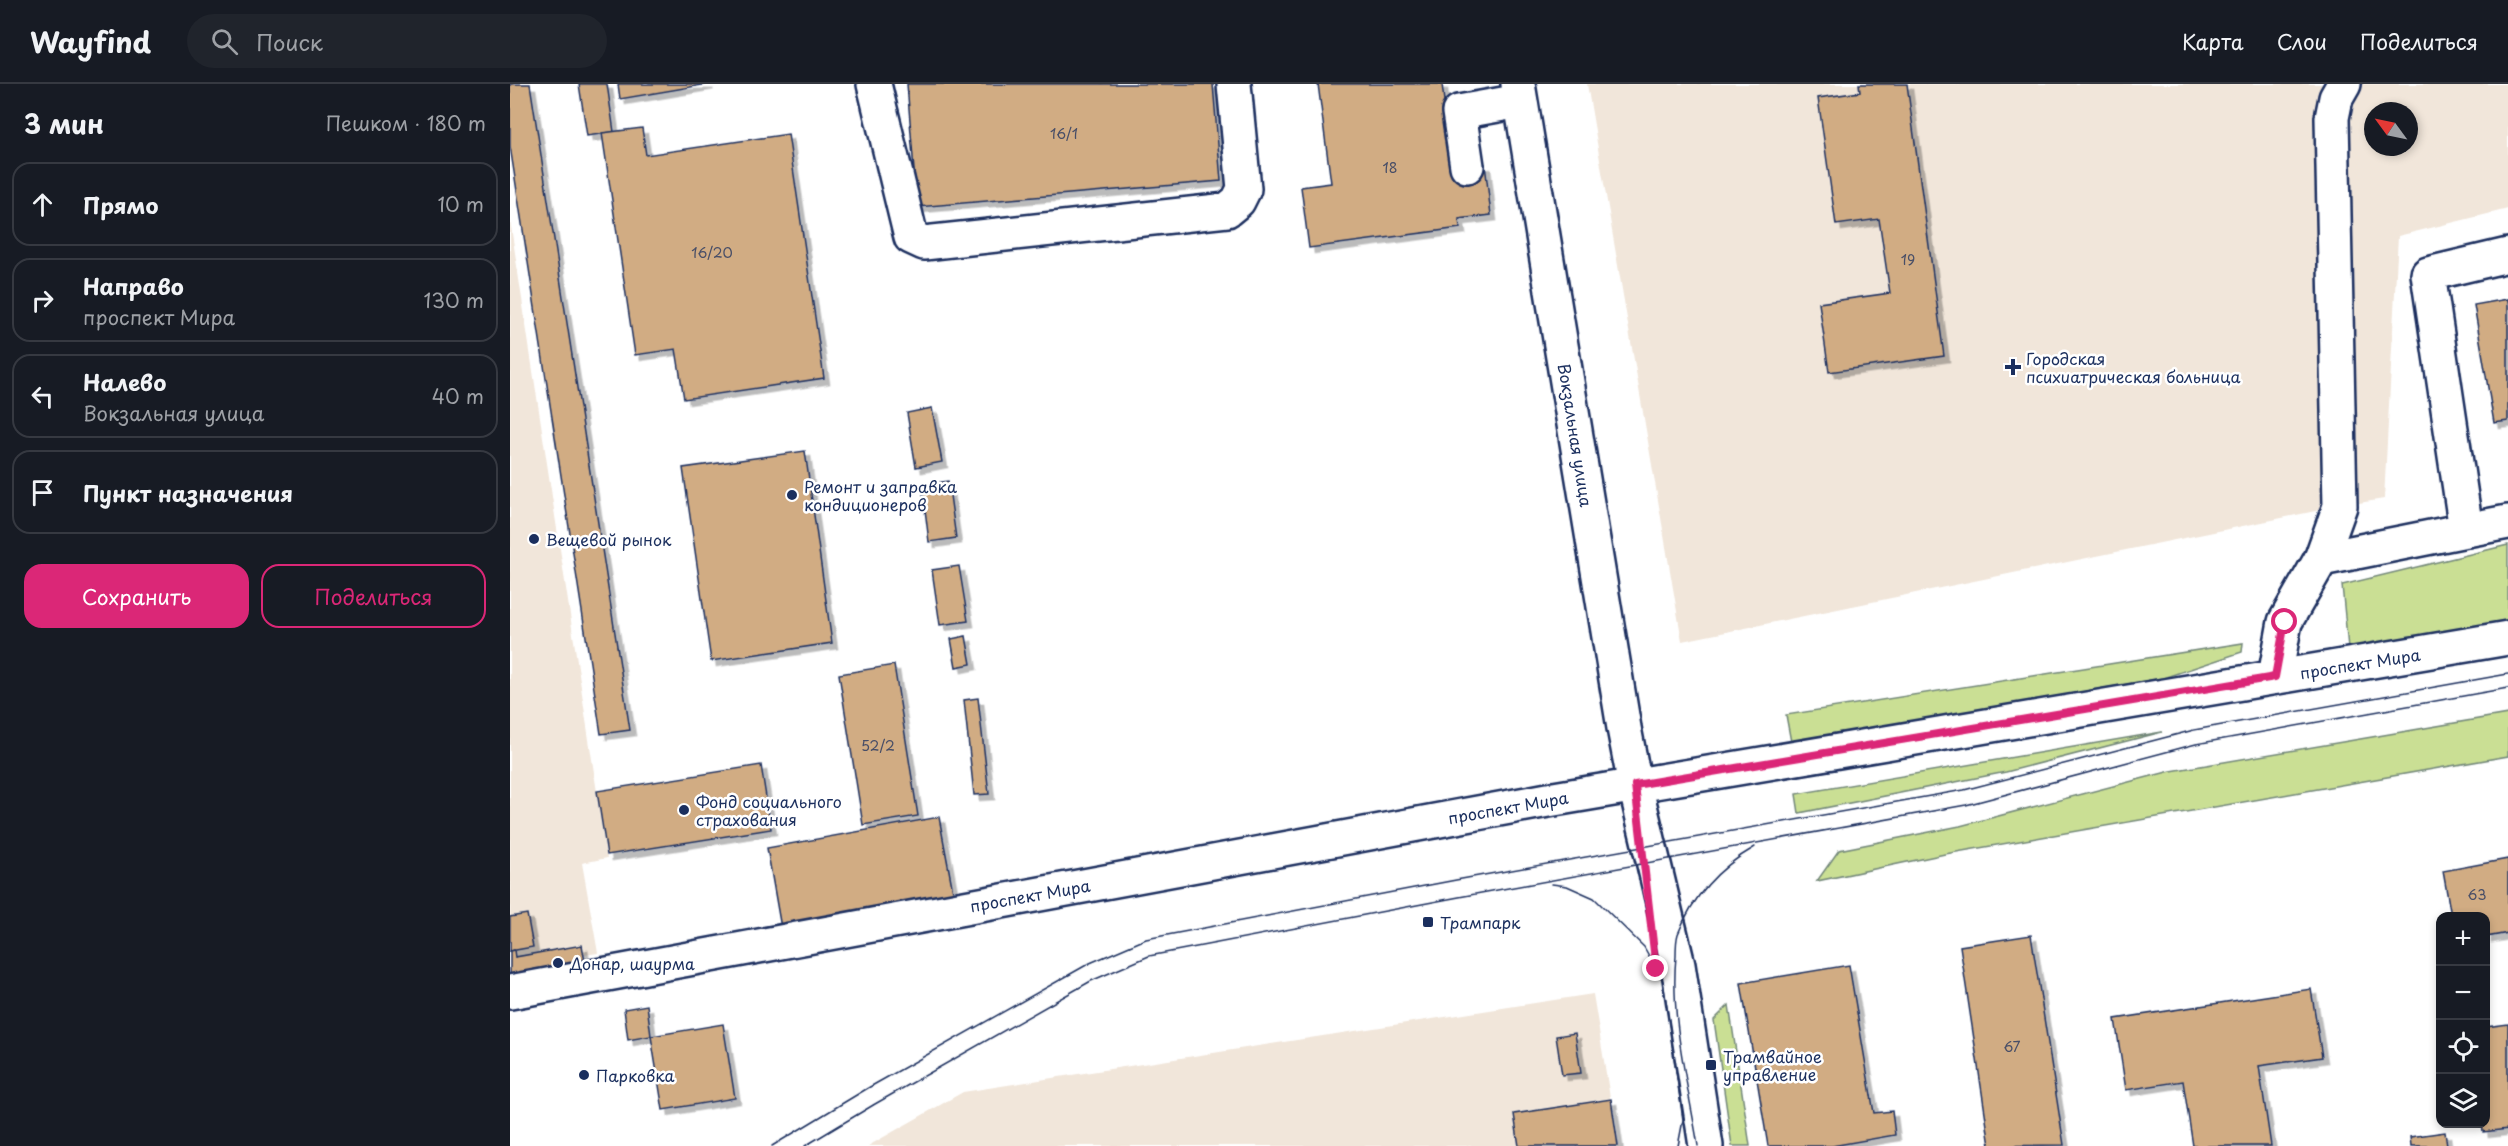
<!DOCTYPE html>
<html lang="ru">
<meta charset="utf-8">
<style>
:root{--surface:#171b24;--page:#20242c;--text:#f1f3f6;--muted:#9ea1a6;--line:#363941;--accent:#db2777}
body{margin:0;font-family:"Playpen Sans",sans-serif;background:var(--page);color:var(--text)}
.controls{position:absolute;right:18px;bottom:18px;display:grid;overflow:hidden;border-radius:12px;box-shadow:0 3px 9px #0003}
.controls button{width:54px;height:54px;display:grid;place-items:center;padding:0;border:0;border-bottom:2px solid var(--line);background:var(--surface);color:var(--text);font:30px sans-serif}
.compass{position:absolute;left:1854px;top:18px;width:54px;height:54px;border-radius:50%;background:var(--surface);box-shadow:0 3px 9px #0003;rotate:303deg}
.stop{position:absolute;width:18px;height:18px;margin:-14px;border:4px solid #db2777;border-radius:50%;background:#fff}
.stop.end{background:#db2777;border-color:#fff;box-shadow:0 2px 6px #0008}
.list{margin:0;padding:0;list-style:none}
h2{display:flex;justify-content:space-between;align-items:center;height:78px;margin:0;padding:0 24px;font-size:26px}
h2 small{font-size:20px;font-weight:400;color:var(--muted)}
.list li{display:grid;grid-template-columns:39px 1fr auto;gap:18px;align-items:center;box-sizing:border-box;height:84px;margin:0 12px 12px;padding:0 12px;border:2px solid var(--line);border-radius:18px}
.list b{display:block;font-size:22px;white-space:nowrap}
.list p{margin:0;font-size:20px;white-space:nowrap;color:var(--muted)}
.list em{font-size:20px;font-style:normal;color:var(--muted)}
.actions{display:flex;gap:12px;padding:18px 24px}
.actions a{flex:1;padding:14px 0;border:2px solid var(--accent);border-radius:18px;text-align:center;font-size:21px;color:var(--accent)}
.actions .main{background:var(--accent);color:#fff}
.icon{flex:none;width:33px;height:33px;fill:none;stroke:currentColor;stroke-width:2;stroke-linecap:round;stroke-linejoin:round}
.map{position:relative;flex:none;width:1998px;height:1062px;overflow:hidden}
header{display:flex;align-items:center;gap:36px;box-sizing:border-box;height:84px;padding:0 30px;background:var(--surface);border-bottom:2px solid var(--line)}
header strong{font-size:28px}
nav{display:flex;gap:33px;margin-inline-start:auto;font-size:21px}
.search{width:420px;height:54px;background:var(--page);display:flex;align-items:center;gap:15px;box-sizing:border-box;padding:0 21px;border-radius:33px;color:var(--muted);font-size:22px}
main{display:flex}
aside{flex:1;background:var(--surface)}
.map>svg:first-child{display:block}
</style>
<header>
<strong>Wayfind</strong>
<div class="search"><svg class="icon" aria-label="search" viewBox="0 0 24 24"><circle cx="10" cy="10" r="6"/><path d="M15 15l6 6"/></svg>Поиск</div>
<nav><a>Карта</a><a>Слои</a><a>Поделиться</a></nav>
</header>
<main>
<aside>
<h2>3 мин<small>Пешком · 180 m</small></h2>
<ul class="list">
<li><svg class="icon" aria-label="ahead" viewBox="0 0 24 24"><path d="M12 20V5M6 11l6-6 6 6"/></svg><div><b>Прямо</b></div><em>10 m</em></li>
<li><svg class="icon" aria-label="right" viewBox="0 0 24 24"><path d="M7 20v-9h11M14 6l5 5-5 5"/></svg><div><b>Направо</b><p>проспект Мира</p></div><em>130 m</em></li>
<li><svg class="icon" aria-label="left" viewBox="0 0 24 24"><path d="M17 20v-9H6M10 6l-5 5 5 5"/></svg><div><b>Налево</b><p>Вокзальная улица</p></div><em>40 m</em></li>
<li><svg class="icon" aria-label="arrive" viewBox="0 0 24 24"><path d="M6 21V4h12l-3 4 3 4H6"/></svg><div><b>Пункт назначения</b></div></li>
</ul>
<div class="actions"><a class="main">Сохранить</a><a>Поделиться</a></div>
</aside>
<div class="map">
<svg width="1998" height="1062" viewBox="0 0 1998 1062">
<defs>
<filter id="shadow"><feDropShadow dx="5.5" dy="5.5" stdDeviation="0" flood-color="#0004"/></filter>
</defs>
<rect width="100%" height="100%" fill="#fff"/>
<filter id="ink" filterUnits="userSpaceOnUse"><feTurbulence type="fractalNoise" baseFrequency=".0167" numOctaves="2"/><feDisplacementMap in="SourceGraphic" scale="12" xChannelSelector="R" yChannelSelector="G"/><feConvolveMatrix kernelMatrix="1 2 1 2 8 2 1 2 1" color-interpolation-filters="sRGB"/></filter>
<g filter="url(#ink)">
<g fill="#f1e6da" fill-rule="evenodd">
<path d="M1077,0H1998V125L1888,152L1874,415L1830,422L1172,557ZM1863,27H1899V63H1863Z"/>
<polygon points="0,136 97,774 72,779 88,869 0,882"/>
<polygon points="1083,910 1108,1062 358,1062 453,1008"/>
</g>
<g fill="#cadf94" stroke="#728779" stroke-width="1.5">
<polygon points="1998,461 1998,537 1838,564 1832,501"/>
<polygon points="1733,559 1732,568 1653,594 1281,658 1276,631"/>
<polygon points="1998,630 1998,672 1435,770 1307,797 1329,766 1450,742 1661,687"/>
<polygon points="1652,648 1496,688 1289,729 1286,710"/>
<polygon points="1219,921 1240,1062 1222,1062 1204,936"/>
</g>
<g fill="#d1ac83" stroke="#1b2f5e" stroke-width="1.5" filter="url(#shadow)">
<polygon points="0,0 20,0 120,646 91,650 0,62"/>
<polygon points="69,0 97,0 104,48 77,52"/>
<polygon points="108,0 198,0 110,15"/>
<polygon points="397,0 703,0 711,97 407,123"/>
<polygon points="808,0 932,0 942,85 975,80 981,131 949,135 950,144 799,164 791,103 821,99"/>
<polygon points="1349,0 1397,0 1434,272 1319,288 1309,219 1380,209 1369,135 1326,141 1308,14 1350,8"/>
<polygon points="132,44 136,71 278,50 314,294 174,315 166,265 125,271 92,49"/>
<polygon points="1998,215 1998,337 1984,339 1964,221"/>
<polygon points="422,324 432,378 406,383 397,329"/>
<polygon points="295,367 322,559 201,577 173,384"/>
<polygon points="438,397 446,454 419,458 412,401"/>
<polygon points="449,482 458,537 430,541 422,486"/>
<polygon points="456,552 461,580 446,583 441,555"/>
<polygon points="384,581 408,732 353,741 329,590"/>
<polygon points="468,614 479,710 464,711 454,616"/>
<polygon points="251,681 261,745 97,771 87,707"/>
<polygon points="429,733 444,813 271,844 257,764"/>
<polygon points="1998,775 1998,849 1976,853 1976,832 1941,832 1933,787"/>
<polygon points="17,830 23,863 0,867 0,833"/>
<polygon points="1521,851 1554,1061 1480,1062 1450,862"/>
<polygon points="72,861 75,878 0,891 0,867 4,866 5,873"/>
<polygon points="1339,881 1364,1029 1382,1027 1385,1051 1322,1062 1258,1062 1231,899"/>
<polygon points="1801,905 1812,973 1749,982 1761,1062 1683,1062 1673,997 1616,1006 1605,935"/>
<polygon points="137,921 141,952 118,956 114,925"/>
<polygon points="213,940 225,1014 153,1026 141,952"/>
<polygon points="1998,940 1998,1045 1973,1048 1972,1040 1976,1040 1976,943"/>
<polygon points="1065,949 1071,989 1052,991 1046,952"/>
<polygon points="1101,1015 1108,1062 1009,1062 1004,1030"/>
<polygon points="1935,1048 1937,1062 1901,1062 1900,1053"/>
</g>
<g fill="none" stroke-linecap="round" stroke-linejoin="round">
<defs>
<g id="minor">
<polyline points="364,0 401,153 414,159 717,126 728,117 734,105 724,0"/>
<polyline points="1008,0 1114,644 1125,701 1168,881 1196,1062"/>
<polyline points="957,82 949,28 1010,17"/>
<polyline points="1956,446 1998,438"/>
<polyline points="1811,475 1956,446 1918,190 1998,171"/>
<polyline points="1765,593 1775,538 1811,475 1830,422 1822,34 1826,14 1834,0"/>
<polyline points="0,908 1038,716 1998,554"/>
</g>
</defs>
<use href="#minor" stroke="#1b2f5e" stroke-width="38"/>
<use href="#minor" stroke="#fff" stroke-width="33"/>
<g stroke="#1b2f5e" stroke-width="1.5">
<polyline points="1042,800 1057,802 1084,814 1134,863 1153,897 1173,1036 1168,1062"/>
<polyline points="262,1062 358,1004 580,879 636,855 946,796 1454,706 1684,646 1998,590"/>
<polyline points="295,1062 365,1020 581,897 639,872 949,813 1456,721 1686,660 1998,604"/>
<path d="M1188,1062C1178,1001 1160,934 1166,872C1166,865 1166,856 1168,850C1183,811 1210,783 1245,763"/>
</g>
</g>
</g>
<g fill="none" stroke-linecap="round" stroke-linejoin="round" filter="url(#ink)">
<polyline stroke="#db2777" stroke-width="8" points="1146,885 1125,701 1765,593 1775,538"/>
</g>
<g fill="#1b2f5e" stroke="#fff" stroke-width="2">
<path d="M1500 274h6v6h6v6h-6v6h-6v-6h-6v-6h6z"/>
<circle cx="282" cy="411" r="6"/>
<circle cx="24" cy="455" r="6"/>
<circle cx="174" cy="726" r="6"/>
<rect x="912" y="832" width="12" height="12" rx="3"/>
<circle cx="48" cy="879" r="6"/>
<rect x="1195" y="975" width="12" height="12" rx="3"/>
<circle cx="74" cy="991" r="6"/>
</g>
<g text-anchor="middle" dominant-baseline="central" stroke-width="5" stroke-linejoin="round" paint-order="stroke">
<g font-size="14" fill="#484e67">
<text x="554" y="49">16/1</text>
<text x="880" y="83">18</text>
<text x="202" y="168">16/20</text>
<text x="1398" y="175">19</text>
<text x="368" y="661">52/2</text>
<text x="1967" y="810">63</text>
<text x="1502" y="962">67</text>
</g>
<g font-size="16" fill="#1b2f5e" stroke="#fff" text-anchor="start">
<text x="1516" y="274">Городская<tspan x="1516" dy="18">психиатрическая больница</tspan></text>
<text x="294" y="402">Ремонт и заправка<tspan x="294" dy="18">кондиционеров</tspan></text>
<text x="36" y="455">Вещевой рынок</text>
<text x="186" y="717">Фонд социального<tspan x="186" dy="18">страхования</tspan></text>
<text x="930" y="838">Трампарк</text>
<text x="60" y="879">Донар, шаурма</text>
<text x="1213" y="972">Трамвайное<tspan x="1213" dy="18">управление</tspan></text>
<text x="86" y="991">Парковка</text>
</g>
<g font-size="16" fill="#1b2f5e" stroke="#fff">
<text transform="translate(1066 351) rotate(81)">Вокзальная улица</text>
<text transform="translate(1850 579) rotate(-9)">проспект Мира</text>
<text transform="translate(998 723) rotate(-10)">проспект Мира</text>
<text transform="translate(520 811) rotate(-10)">проспект Мира</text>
</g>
</g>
</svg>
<div class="controls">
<button>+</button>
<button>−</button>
<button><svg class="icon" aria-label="locate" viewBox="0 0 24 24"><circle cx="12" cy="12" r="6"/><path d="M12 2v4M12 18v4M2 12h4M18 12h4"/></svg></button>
<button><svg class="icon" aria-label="layers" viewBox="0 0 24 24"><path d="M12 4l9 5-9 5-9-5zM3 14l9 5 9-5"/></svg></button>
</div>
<svg class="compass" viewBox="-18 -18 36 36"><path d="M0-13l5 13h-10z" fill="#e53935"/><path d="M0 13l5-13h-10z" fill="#9ea1a6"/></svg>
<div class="stop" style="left:1775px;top:538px"></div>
<div class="stop end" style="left:1146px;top:885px"></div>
</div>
</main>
